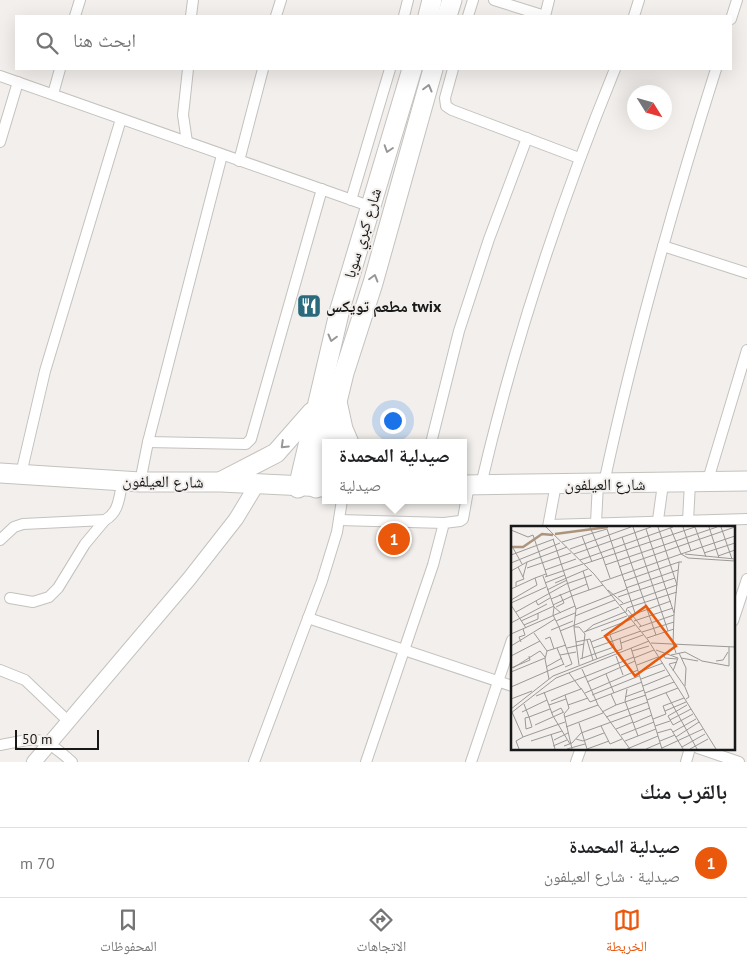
<!DOCTYPE html>
<html lang="ar">
<meta charset="utf-8">
<style>
:root{--surface:#fff;--page:#f2f2f2;--text:#202124;--muted:#757577;--line:#e0e0e0;--accent:#ea580c}
body{margin:0;font-family:"PT Sans","Noto Naskh Arabic",sans-serif;background:var(--page);color:var(--text);direction:rtl}
.compass{position:absolute;left:627px;top:85px;width:45px;height:45px;border-radius:50%;background:var(--surface);box-shadow:0 5px 20px #0002;rotate:127deg}
.scale{position:absolute;left:15px;bottom:12px;width:84px;box-sizing:border-box;padding-left:5px;border:2px solid #191818;border-top:0;font-size:14px;line-height:18px;white-space:nowrap;color:#191818;-webkit-text-stroke:4px #f2efec;paint-order:stroke}
.you{position:absolute;left:392px;top:420px;width:18px;height:18px;margin:-12px;border:4px solid #fff;border-radius:50%;background:#1a73e8;box-shadow:0 0 0 8px #1a73e833}
.badge{display:grid;place-items:center;width:32px;height:32px;border-radius:50%;background:var(--accent);color:#fff;font-size:16px;font-weight:700}
.pin{position:absolute;translate:-50% -50%;border:2px solid #fff;box-shadow:0 1px 5px #0006}
.popup{position:absolute;left:322px;top:439px;width:145px;height:65px;box-sizing:border-box;display:grid;place-content:center;border-radius:0px;background:var(--surface);filter:drop-shadow(0 1px 4px #0005);font-size:16px;white-space:nowrap;color:var(--muted)}
.popup b{font-size:19px;color:var(--text)}
.popup::after{content:'';position:absolute;left:50%;top:100%;margin-left:-10px;border:10px solid transparent;border-top-color:var(--surface)}
.list{margin:0;padding:0;list-style:none}
h2{display:flex;justify-content:space-between;align-items:center;height:65px;margin:0;padding:0 20px;font-size:21px}
h2 small{font-size:16px;font-weight:400;color:var(--muted)}
.list li{display:grid;grid-template-columns:32px 1fr auto;gap:15px;align-items:center;box-sizing:border-box;height:70px;padding:0 20px;border-top:1px solid var(--line)}
.list b{display:block;font-size:19px;white-space:nowrap}
.list p{margin:0;font-size:16px;white-space:nowrap;color:var(--muted)}
.list em{font-size:16px;font-style:normal;color:var(--muted)}
.icon{flex:none;width:28px;height:28px;fill:none;stroke:currentColor;stroke-width:2;stroke-linecap:round;stroke-linejoin:round}
.map{position:relative;flex:none;width:747px;height:762px;overflow:hidden;direction:ltr}
.search{position:absolute;background:var(--surface);box-shadow:0 5px 20px #0002;left:15px;right:15px;top:15px;height:55px;display:flex;align-items:center;gap:12px;box-sizing:border-box;padding:0 18px;border-radius:0px;color:var(--muted);font-size:19px}
.sheet{height:135px;background:var(--surface)}
nav{display:flex;justify-content:space-around;align-items:center;box-sizing:border-box;height:70px;border-top:1px solid var(--line);background:var(--surface);font-size:14px;color:var(--muted)}
nav a{display:grid;justify-items:center;gap:2px}
nav .on{color:var(--accent)}
.map>svg:first-child{display:block}
</style>
<div class="map">
<svg width="747" height="762" viewBox="0 0 747 762">
<rect width="100%" height="100%" fill="#f2efec"/>
<g fill="none" stroke-linecap="round" stroke-linejoin="round">
<defs>
<g id="street">
<polyline points="494,0 545,16"/>
<polyline points="75,16 80,0"/>
<polyline points="191,16 193,0"/>
<polyline points="276,16 281,0"/>
<polyline points="404,16 408,0"/>
<polyline points="468,16 473,0"/>
<polyline points="545,16 549,0"/>
<polyline points="634,16 639,0"/>
<polyline points="731,19 737,0"/>
<polyline points="453,69 445,98 446,106 452,110 579,158"/>
<polyline points="0,76 369,206"/>
<polyline points="53,94 60,69"/>
<polyline points="0,142 18,82"/>
<polyline points="187,142 183,115 188,69"/>
<polyline points="239,161 263,69"/>
<polyline points="351,200 390,69"/>
<polyline points="663,246 747,273"/>
<polyline points="148,442 246,444 251,439 322,189"/>
<polyline points="431,443 459,331 489,239 527,138"/>
<polyline points="21,474 45,371 121,119"/>
<polyline points="140,482 148,442 222,155"/>
<path d="M604,483C634,343 673,205 716,69"/>
<polyline points="707,483 747,350"/>
<path d="M481,485C514,342 560,204 615,69"/>
<polyline points="339,520 444,523"/>
<polyline points="688,521 690,483"/>
<polyline points="596,523 598,483"/>
<polyline points="549,525 747,519"/>
<polyline points="548,527 556,484"/>
<polyline points="657,527 663,484"/>
<path d="M0,540L14,527L23,524L105,520C120,512 119,495 123,480"/>
<polyline points="10,598 33,602 49,597 58,588 85,544 105,520"/>
<polyline points="308,618 512,686"/>
<polyline points="733,621 747,579"/>
<polyline points="0,670 25,680 68,721"/>
<path d="M0,745C40,738 40,734 72,762"/>
<polyline points="698,748 739,762"/>
<polyline points="254,762 322,581 337,532 342,500"/>
<polyline points="366,762 433,565 444,523 460,521 463,519 469,485"/>
<polyline points="471,762 512,640"/>
<polyline points="576,762 581,748"/>
<polyline points="686,762 690,748"/>
</g>
<polyline id="secondary" points="34,762 189,579 236,519 256,486"/>
<g id="highway">
<polyline points="428,16 432,0"/>
<polyline points="447,16 452,0"/>
<polyline points="338,406 343,429 349,443"/>
<polyline points="327,443 344,373 373,283 433,69"/>
<polyline points="0,473 140,482 221,482 325,487"/>
<polyline points="222,481 276,453 312,412"/>
<polyline points="463,485 747,481"/>
<polyline points="298,488 340,309 412,69"/>
<polyline points="316,488 325,450"/>
</g>
</defs>
<use href="#street" stroke="#c4c2bf" stroke-width="12"/>
<use href="#secondary" stroke="#c4c2bf" stroke-width="16"/>
<use href="#highway" stroke="#c4c2bf" stroke-width="21"/>
<use href="#street" stroke="#fff" stroke-width="10"/>
<use href="#secondary" stroke="#fff" stroke-width="14"/>
<use href="#highway" stroke="#fff" stroke-width="19"/>
</g>
<defs><path id="oneway-chevron" d="M-2-3.5L2.5 0L-2 3.5" fill="none" stroke-width="1.6" stroke-linecap="round" stroke-linejoin="round" transform="scale(1.25)"/></defs>
<g stroke="#989797">
<use href="#oneway-chevron" transform="translate(428 88) rotate(-75)"/>
<use href="#oneway-chevron" transform="translate(388 149) rotate(108)"/>
<use href="#oneway-chevron" transform="translate(374 278) rotate(-74)"/>
<use href="#oneway-chevron" transform="translate(332 338) rotate(105)"/>
<use href="#oneway-chevron" transform="translate(284 445) rotate(136)"/>
</g>
<defs>
<symbol id="restaurant-square" viewBox="-11 -11 22 22"><rect x="-9" y="-9" width="18" height="18" rx="4" fill="#296b7d" stroke="#f2efec"/><path d="M-5-6h1v4h1v-4h1v4h1v-4h1v5L-1.5 .5V6h-2V.5L-5-1ZM5-6V6H3V1.5H1.5Q1.5-4 5-6Z" fill="#fff"/></symbol>
</defs>
<g fill-rule="evenodd">
<use href="#restaurant-square" x="295" y="292" width="28" height="28"/>
</g>
<g text-anchor="middle" dominant-baseline="central" stroke-width="4" stroke-linejoin="round" paint-order="stroke">
<g font-size="16" fill="#191818" stroke="#f2efec">
<text transform="translate(362 233) rotate(-73)">شارع كبري سوبا</text>
<text transform="translate(163 481) rotate(1)">شارع العيلفون</text>
<text x="605" y="484">شارع العيلفون</text>
</g>
<g font-size="16" font-weight="bold" fill="#191818" stroke="#f2efec" text-anchor="start">
<text x="326" y="306">مطعم تويكس twix</text>
</g>
</g>
<g transform="translate(511 526)">
<rect width="224" height="224" fill="#f2efec"/>
<path fill="none" stroke="#ac957c" stroke-width="2.5" d="M44,8L97,1M0,21H12L31,8L42,9"/>
<path fill="none" stroke="#9b9997" stroke-width="1" d="M35,1L83,48L137,114L205,223M79,1L92,32M122,1L157,105M159,1L170,28L224,10M172,1L180,25M184,1L195,31M198,1L208,32M210,1L221,33M135,3L163,87M0,4L17,11L22,9L36,50M71,10L81,36M111,11L145,109M42,13L65,83L63,101L68,139M51,16L96,3L124,87M2,22L11,38M59,23L120,1M193,27L224,17M63,28L140,1M174,28L224,33M0,29L43,13M207,30L224,24M92,32L99,52M69,34L162,1M0,37L49,17M73,38L184,1M94,39L206,1M108,41L224,1M16,42L60,27M77,43L72,45L78,64M34,44L65,33M0,45L16,36L56,21M32,50L43,81L50,87M12,51L16,36M34,51L72,38M113,55L168,36M90,56L170,28L177,32L224,35M34,57L54,49M44,57L72,45M5,60V56L13,53L7,41M115,62L167,44M0,63L24,52M36,64L56,54M97,64L112,77M61,70L92,59M107,71L164,52M40,73L76,58M0,74L26,59L24,52L35,48M25,75L27,79L39,72M0,77L35,61M0,79L15,102M42,79L61,70M109,79L166,59L147,1M43,81L42,89L48,101M45,81L53,77L49,68M65,83L116,63M117,84L130,100M5,86L55,58L81,49M115,86L116,82L166,66M64,90L104,74M118,90L160,75M10,95L43,80M45,95L64,87M123,95L162,82M0,97L36,78M13,99L27,93V87M48,101L61,138L54,141M63,101H68L74,108L71,133M128,101L163,89M40,104L62,95M49,105L108,81M75,105L82,99L114,86M90,105L121,93M73,106L116,90M131,106L163,96M23,107L36,125L34,133L38,153M0,108L64,80M99,109L105,125M136,112L163,103M34,113L39,111L43,123M76,114L82,134M10,116L8,111L14,109L12,103M65,116L79,113L86,133M80,116L124,99M110,117L132,109M140,117L224,121M0,120L44,93M46,122L53,139M56,122L73,118M82,122L130,105M120,122L151,223M145,124L167,132L162,145M36,125L55,119M121,125L138,120M165,127L162,118L163,89L168,36H171M168,127L175,142L174,160M152,128L154,132L166,133M49,129L65,126M160,129L174,126L191,135L218,140V121M0,130L29,115M105,130L112,149M123,132L143,124M170,132L187,135M69,133L103,121M205,135L212,134L217,126M166,136L158,138L174,161L178,171L175,173M126,139L147,131M35,141L51,132M0,142L19,134L18,130M2,142L29,125L34,131M71,143L87,179L119,223M0,146L34,132M128,146L152,137M58,147L70,163L54,169L58,182L53,188L61,223M95,148L103,167M130,153L154,144M76,156L124,135M132,160L159,149M0,161L53,138M70,162L79,176L131,156M116,163L114,175L127,210M33,166L42,190L59,218M74,167L127,144M134,167L163,156M155,167L186,223M81,169L128,150M25,170L123,131M114,171L133,164M0,173L21,165M136,174L167,162M40,175L54,169M13,178L18,191L14,192L15,203L21,201L18,191L39,183M38,179L55,173M57,179L77,172M105,179L135,169M176,179L157,190L162,199L182,188M0,183L42,150L111,123L109,113M154,185L175,176M1,186L12,211L5,215L8,223M11,186L36,174M91,186L105,179L100,168M0,187L45,152L138,115M40,187L50,182L52,186M54,191L87,179M95,191L137,176M142,193L155,188L152,180L173,172M159,194L180,183M68,197L76,223M122,197L141,189M24,199L53,186M90,200L99,218L111,213M144,200L159,195M55,201L92,187M105,203L122,196M162,206L185,193M146,207L160,203L172,223M40,208L44,223M110,209L143,196M12,211L54,196M165,211L188,196M65,213L72,215L93,207M43,214L57,207M20,215L51,205M114,215L145,203M149,215L164,209M42,220L56,214M53,220L61,217L70,207L139,182M171,221L194,208M151,222L192,203M56,223L74,218M76,223L98,215M116,223L147,210M135,223L149,217M179,223L197,213"/>
<path fill="#e8590c" fill-opacity="0.15" stroke="#e8590c" stroke-width="2.5" d="M135,80L165,120L124,150L94,110Z"/>
<rect width="224" height="224" fill="none" stroke="#191818" stroke-width="2.5"/>
</g>
</svg>
<svg class="compass" viewBox="-18 -18 36 36"><path d="M0-13l5 13h-10z" fill="#e53935"/><path d="M0 13l5-13h-10z" fill="#757577"/></svg>
<div class="scale">50 m</div>
<div class="you"></div>
<div class="pin badge" style="left:394px;top:539px">1</div>
<div class="popup"><b>صيدلية المحمدة</b>صيدلية</div>
<div class="search"><svg class="icon" aria-label="search" viewBox="0 0 24 24"><circle cx="10" cy="10" r="6"/><path d="M15 15l6 6"/></svg>ابحث هنا</div>
</div>
<section class="sheet">
<h2>بالقرب منك<small></small></h2>
<ul class="list">
<li><span class="badge">1</span><div><b>صيدلية المحمدة</b><p>صيدلية · شارع العيلفون</p></div><em>70 m</em></li>
</ul>
</section>
<nav>
<a class="on"><svg class="icon" aria-label="map" viewBox="0 0 24 24"><path d="M3 6l6-2 6 2 6-2v14l-6 2-6-2-6 2zM9 4v14M15 6v14"/></svg>الخريطة</a>
<a><svg class="icon" aria-label="directions" viewBox="0 0 24 24"><path d="M12 3l9 9-9 9-9-9zM9 14v-3h6M13 9l2 2-2 2"/></svg>الاتجاهات</a>
<a><svg class="icon" aria-label="saved" viewBox="0 0 24 24"><path d="M7 4h10v16l-5-4-5 4z"/></svg>المحفوظات</a>
</nav>
